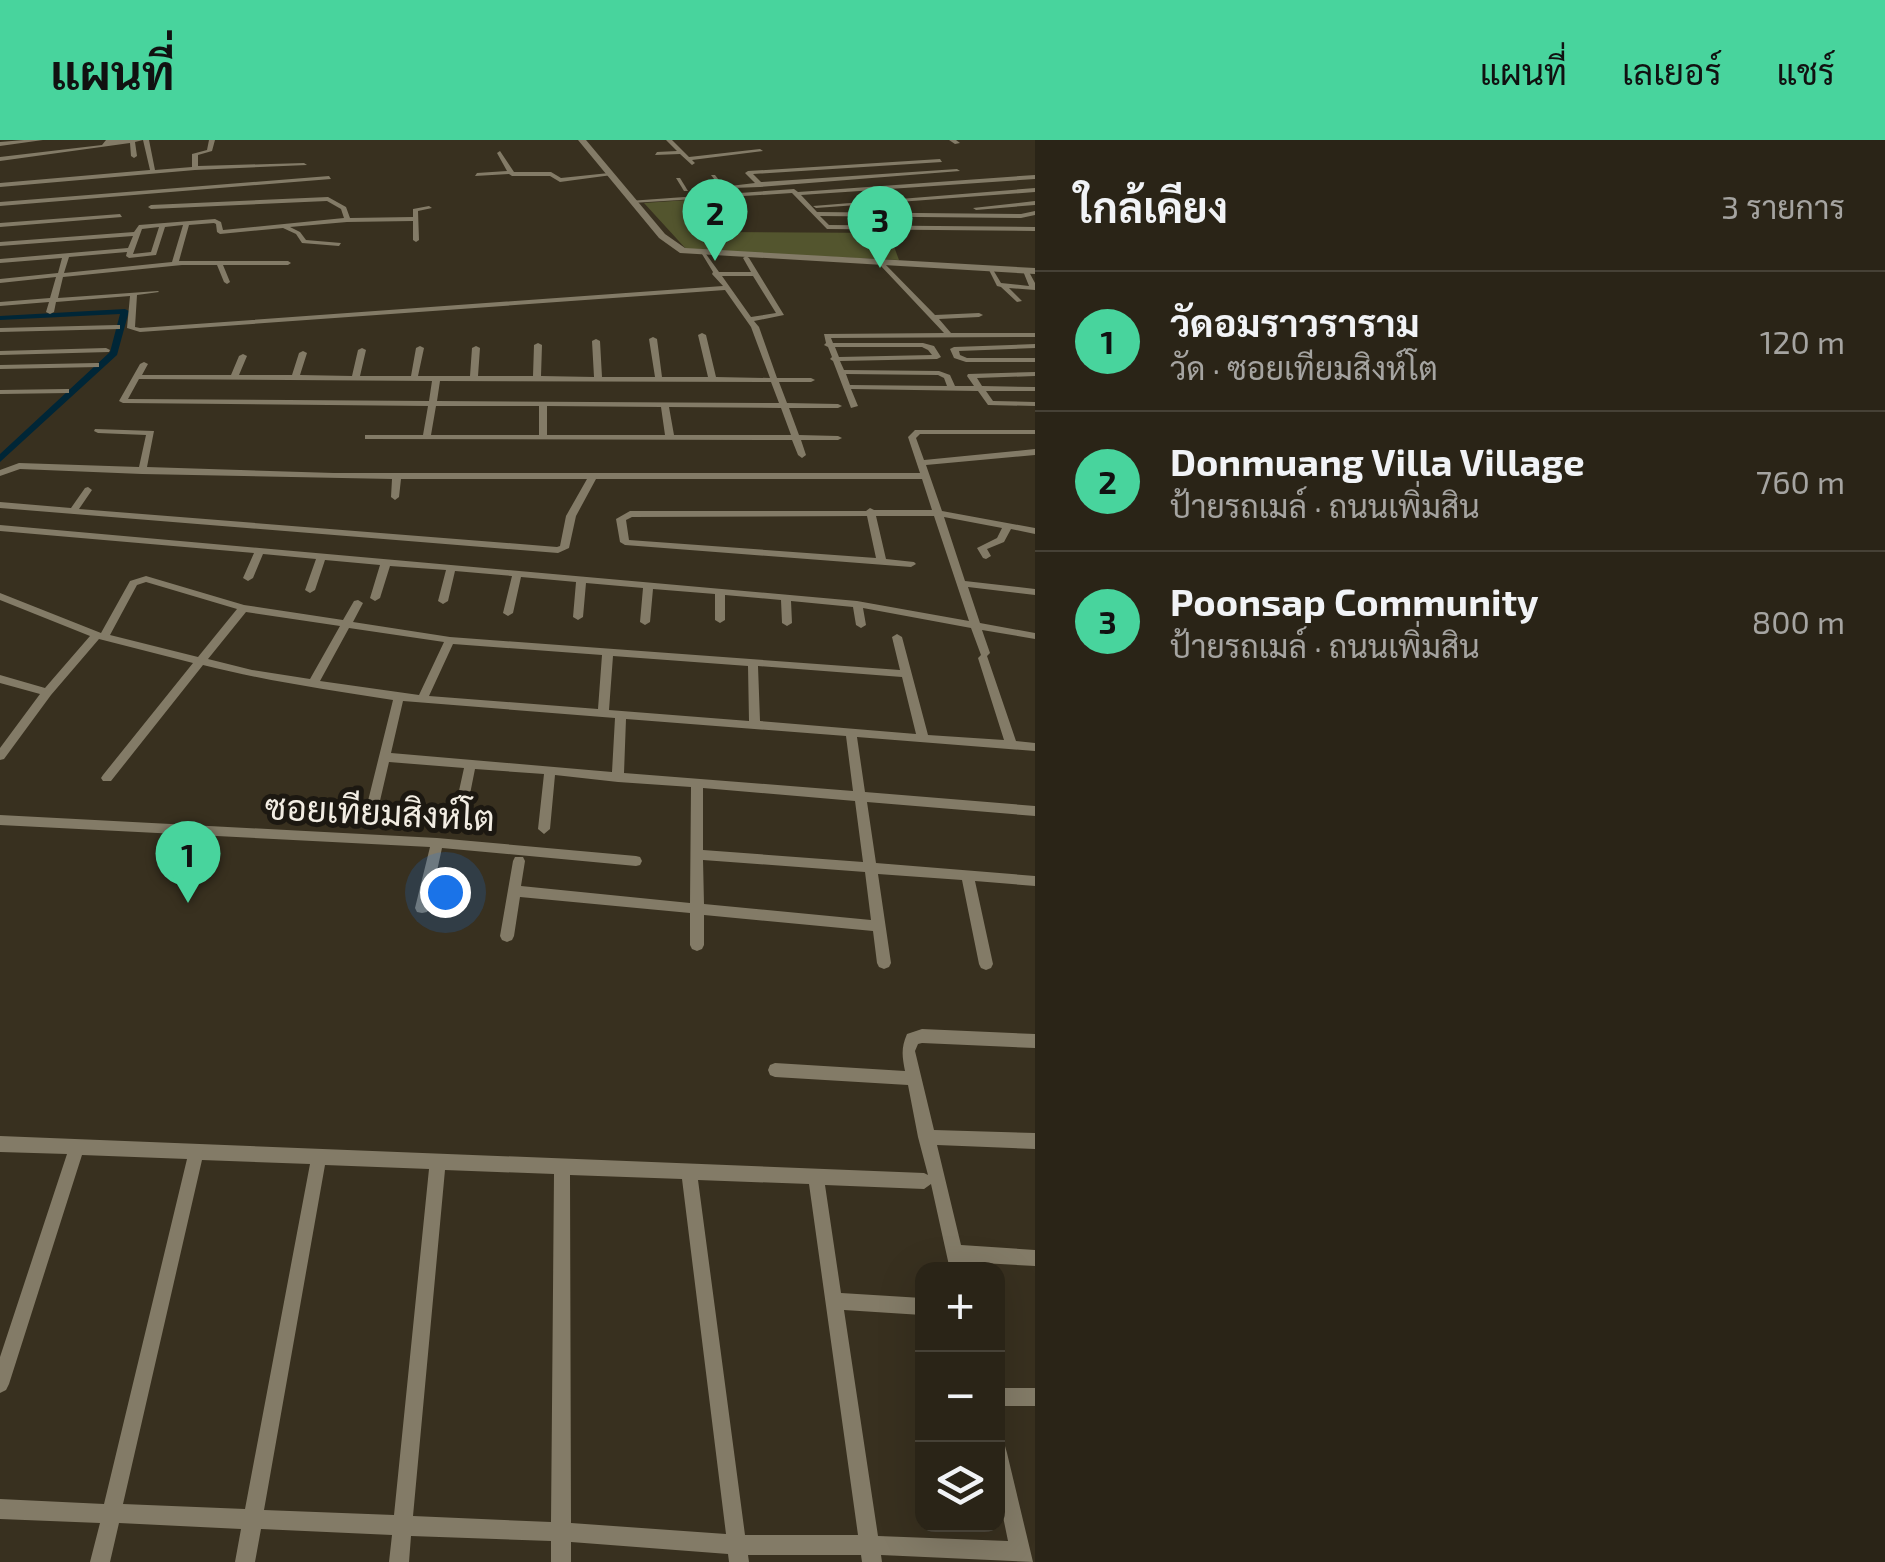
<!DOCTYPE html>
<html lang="th">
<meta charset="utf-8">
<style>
:root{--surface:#2a2417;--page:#322c20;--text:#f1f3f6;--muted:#a5a4a1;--line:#464136;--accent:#48d49d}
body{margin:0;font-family:"Exo 2",Sarabun,sans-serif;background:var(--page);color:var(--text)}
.controls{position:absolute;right:30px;bottom:30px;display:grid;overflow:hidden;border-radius:20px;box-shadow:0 10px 40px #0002}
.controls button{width:90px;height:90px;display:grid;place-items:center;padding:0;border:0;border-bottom:2px solid var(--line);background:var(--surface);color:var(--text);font:50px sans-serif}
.you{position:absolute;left:445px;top:752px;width:35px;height:35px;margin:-25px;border:8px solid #fff;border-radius:50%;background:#1a73e8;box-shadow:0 0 0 15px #1a73e833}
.badge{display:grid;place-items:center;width:65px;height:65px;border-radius:50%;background:var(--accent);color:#111;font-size:32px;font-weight:700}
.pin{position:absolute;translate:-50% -82px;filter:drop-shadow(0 2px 5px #0008)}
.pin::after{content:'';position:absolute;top:52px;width:35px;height:30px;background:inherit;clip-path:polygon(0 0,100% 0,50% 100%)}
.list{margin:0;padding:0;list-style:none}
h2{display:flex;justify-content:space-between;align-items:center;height:130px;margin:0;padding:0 40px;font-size:42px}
h2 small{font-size:32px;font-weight:400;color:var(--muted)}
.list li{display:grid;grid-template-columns:65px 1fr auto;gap:30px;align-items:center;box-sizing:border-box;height:140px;padding:0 40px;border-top:2px solid var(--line)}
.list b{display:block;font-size:38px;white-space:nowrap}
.list p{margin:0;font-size:32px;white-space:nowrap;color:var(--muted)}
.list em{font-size:32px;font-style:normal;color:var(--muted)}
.icon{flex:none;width:55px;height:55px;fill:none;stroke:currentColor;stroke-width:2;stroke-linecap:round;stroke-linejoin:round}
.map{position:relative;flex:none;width:1035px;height:1422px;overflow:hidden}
header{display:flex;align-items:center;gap:60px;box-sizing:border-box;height:140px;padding:0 50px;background:var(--accent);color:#111}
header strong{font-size:48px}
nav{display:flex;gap:55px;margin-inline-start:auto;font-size:35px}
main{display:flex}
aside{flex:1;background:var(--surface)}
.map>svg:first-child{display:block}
</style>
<header>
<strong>แผนที่</strong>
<nav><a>แผนที่</a><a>เลเยอร์</a><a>แชร์</a></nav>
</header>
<main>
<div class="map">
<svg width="1035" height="1422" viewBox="0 0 1035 1422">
<rect width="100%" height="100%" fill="#38301f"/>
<polygon fill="#53552e" points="688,60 717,92 889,93 899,120 687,110 644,63"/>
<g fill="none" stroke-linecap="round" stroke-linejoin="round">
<polygon fill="#002637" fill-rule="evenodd" points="125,169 129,171 117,215 0,322 0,314 110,212 120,174 0,180 0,176"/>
<g fill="#837b67" fill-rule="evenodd">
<polygon points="24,0 43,0 0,6 0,2"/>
<polygon points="106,0 149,0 155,30 192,27 192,14 207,10 209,0 215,0 212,11 198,15 198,26 304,23 307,25 195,30 0,47 0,43 150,30 143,0 135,2 137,16 134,18 131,16 130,3 0,21 0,17 102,5"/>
<polygon points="666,0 672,0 689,17 760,9 763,11 692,20 695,23 692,25 680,14 655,15 657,12 677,11"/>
<polygon points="949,0 956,0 960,3 955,4"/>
<polygon points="500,11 514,32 551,32 561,38 609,33 612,35 560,42 550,36 512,36 509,34 475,36 477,33 507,31 497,13"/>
<polygon points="940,19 942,22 753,34 761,42 957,29 960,31 760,47 733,48 730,46 755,43 745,33 748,31"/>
<polygon points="711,35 715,35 725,48 721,48"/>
<polygon points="1035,35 1035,39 801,55 817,72 1021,74 1035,71 1035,75 1021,78 820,76 829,85 1035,87 1035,91 827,89 792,53 632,63 629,61 794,49 798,52"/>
<polygon points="329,36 331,39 0,66 0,62"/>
<polygon points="676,38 680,38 688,51 684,51"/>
<polygon points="1035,48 1035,52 816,68 813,66"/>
<path d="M328,57L346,67L350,78L413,77V69L429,66L432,68L418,71L419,100L416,102L413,100V81L347,82L290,87L300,92L306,100L341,103L339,106L302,103L296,94L283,88L220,94L217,92L216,84L214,83L189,85L179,121H288L291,123L288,125H223L230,142L227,144L224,142L217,125H182L63,137L58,158L158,151L159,152L137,155L135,187L140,188L723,146L712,134L713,132L702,114H706L719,132H751L743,118L746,116L749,118L784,175L754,181L759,187L777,238H811L815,240L811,242H779L787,263L838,264L842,266L838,268H789L799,295L838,296L842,298L838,300H801L806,315L802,318L798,315L792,300L368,299H365V295H423L428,266L123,263L119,261L140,224L144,222L148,224L142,235H231L239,216L243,214L247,216L239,235H292L299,213L303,211L307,213L300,235L352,236L358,210L362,208L366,210L360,236H411L416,208L420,206L424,208L418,236H470L472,208L476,206L480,208L478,236H533L534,205L538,203L542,205L541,236L594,237L592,201L596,199L600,201L602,237H655L649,199L653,197L657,199L662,237H708L698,195L702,193L706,195L716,237L770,238L751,187L725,150L140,192L127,188L130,156L56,162L54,172L50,174L46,172L49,162L0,166V162L50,158L56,137L0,143V139L58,133L62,118L0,123V119L128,108L133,96L0,106V102L134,92L139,85L215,79L221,82L223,90L344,78L341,69L327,61L151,69L148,67L151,65ZM183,85L172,122L64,133L69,117L127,112L126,116L129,118L156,115L165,87ZM159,87L151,112L133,114L142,89ZM722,136H753L776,173L751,177ZM139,239L432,241L429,261L128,259ZM440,241L771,242L779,263L437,261ZM436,266H539V295H431ZM547,266L661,267L665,295H547ZM669,267L781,268L791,295H674Z"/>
<polygon points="1035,61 1035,65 976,70 973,68"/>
<polygon points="120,74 122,77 0,87 0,83"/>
<path d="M880,123H884L935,175L979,173L983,175L979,177L939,179L951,193H1035V197L831,198L833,203H923L934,206L941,217L937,219L840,221L844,230L939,231L950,235L955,246H974L967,236L968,234L1035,232V236L977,238L982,246L1035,247V251H986L993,261L1035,262V266L988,265L978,251L851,249L858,266L851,268L833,221L830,219L832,217L828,207L824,205L826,203L824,194L944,193L880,125ZM835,207H922L928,210L932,215L839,217ZM846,234L938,235L944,238L947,246L850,245Z"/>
<polygon points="988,128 992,128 1001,143 1029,146 1023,131 1028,130 1035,143 1035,150 1009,148 1022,161 1017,162 1001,147 997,146"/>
<polygon points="117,185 120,185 120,189 0,192 0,188"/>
<polygon points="1035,204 1035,208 959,211 960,215 967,218 1035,218 1035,222 966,222 954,218 950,209 954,207"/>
<polygon points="106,208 110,210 109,212 0,215 0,211"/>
<polygon points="96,223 99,223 99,227 0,229 0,225"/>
<polygon points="66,249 69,249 69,253 0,254 0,250"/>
<path d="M95,289L154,291L147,327L334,333H920L908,297L915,290H1035V294H920L916,298L924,320L1035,309V315L926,325L942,371L1035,388V394L1011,389L1004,402L987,409L991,416L986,419L983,418L977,408L997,398L1002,388L944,377L965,441L1035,449V455L968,447L980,483L1035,493V499L982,490L990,513L987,516L1016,601L1035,603V611L857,597L865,652L1035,666V676L867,662L876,723L1035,736V746L975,741L993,824L991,828L986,830L981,828L979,824L962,740L878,734L891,823L889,827L884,829L879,827L877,823L873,791L704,775V805L702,809L697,811L692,809L690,805V773L520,757L514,796L512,800L507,802L502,800L500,796L513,721L515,717H523L525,721L521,746L690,763L691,647L618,642L555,635L550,689L544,694L538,689L544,634L475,629L467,669L461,674L455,669L464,628L389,622L379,665L373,670L367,665L393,560C328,550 267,541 203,525L111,641H103L101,638L103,635L193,523L99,499L51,555L4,619L0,620V608L40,554L0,543V535L45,548L90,496L0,460V453L101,493L130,441L146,436L244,465L343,480L354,461L358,460L363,463L353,482L450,497L900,530L892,497L897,494L902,497L928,595L1004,600L978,518L981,515L971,488L863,468L866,485L861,488L856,485L853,467L791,461L792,483L787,486L782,483L781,460L725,455V480L720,483L715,480V454L653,449L650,482L645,485L640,482L643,448L586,443L583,477L578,480L573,477L576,442L521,437L513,473L508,476L503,473L512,436L455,431L448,461L443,464L438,461L446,430L390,426L380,458L375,461L370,458L380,425L325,420L315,450L310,453L305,450L316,419L263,414L253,438L248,441L243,438L254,413L0,391V385L857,461L969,481L934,376H876L886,419L914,422L916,424L911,427L625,405L620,402L616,379L630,371H866L870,368L874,370H932L922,339H596L576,376L569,408L558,413L0,368V362L71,368L85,348L88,347L92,350L79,369L557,407L560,406L566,376L587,339H401L399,357L395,360L391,357L392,339L142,334L20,329L0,336V330L19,323L139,327L146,295L98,293L94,291ZM867,376L876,418L629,400L626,380L632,377ZM146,442L237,469L198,517L110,495L137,445ZM246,472L340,486L310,539L252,530L208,519ZM349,488L444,502L419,555L320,541ZM453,504L602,515L598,569L429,556ZM613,516L748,526L749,581L609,570ZM758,526L902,537L916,594L760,581ZM403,561L615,578L612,632L391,613ZM626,579L846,596L853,651L624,633ZM703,648L855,661L863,722L703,710ZM703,720L865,732L871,780L704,764Z"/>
<polygon points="0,675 437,698 636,716 640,717 642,721 640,725 636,726 442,708 429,768 427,772 422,773 417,772 415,768 430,707 0,685"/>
<path d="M922,889L1035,894V908L922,903L918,904L915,911L934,990L1035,993V1009L937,1005L961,1105L1035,1110V1126L964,1122L966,1130H950L931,1044L924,1049L825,1045L841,1153L922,1158V1175L844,1170L878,1396L1008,1401L998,1352V1304L1005,1306L1007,1313L1033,1422L881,1415L882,1422H862L861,1415H748L749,1422H729L728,1414L571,1402V1422H551V1401L411,1396L409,1422H389L392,1395L261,1389L255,1422H235L241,1389L119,1383L110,1422H90L100,1383L0,1379V1359L104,1364L187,1019L82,1015L9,1244L6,1250L0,1253V1217L67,1014L0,1012V996L924,1033L928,1035L918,997L908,945L775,937L770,935L768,930L770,925L775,923L905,931C902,916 901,908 907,894ZM202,1020L310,1024L245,1369L123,1364ZM325,1025L429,1029L394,1375L264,1370ZM445,1030L554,1034L551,1382L413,1376ZM570,1035L682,1039L726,1394L571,1383ZM698,1040L809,1044L858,1395H745Z"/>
<rect x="998" y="1248" width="37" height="18"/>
</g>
<polygon fill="#837b67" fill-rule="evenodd" points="578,0 586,0 665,94 685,108 1035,128 1035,134 680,113 659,98"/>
</g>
<g text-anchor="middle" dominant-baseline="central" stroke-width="10" stroke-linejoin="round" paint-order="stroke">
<g font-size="35" fill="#f2ede3" stroke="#1c1811">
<text transform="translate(380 671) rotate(3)">ซอยเทียมสิงห์โต</text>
</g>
</g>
</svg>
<div class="controls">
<button>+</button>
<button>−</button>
<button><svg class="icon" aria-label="layers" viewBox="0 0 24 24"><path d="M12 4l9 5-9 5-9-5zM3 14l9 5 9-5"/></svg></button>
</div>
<div class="you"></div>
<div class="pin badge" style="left:188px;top:763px">1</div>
<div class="pin badge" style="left:715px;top:121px">2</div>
<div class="pin badge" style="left:880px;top:128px">3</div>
</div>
<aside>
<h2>ใกล้เคียง<small>3 รายการ</small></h2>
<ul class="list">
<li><span class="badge">1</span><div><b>วัดอมราวราราม</b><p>วัด · ซอยเทียมสิงห์โต</p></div><em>120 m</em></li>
<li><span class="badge">2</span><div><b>Donmuang Villa Village</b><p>ป้ายรถเมล์ · ถนนเพิ่มสิน</p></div><em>760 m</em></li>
<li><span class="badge">3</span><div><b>Poonsap Community</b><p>ป้ายรถเมล์ · ถนนเพิ่มสิน</p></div><em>800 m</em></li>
</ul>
</aside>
</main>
